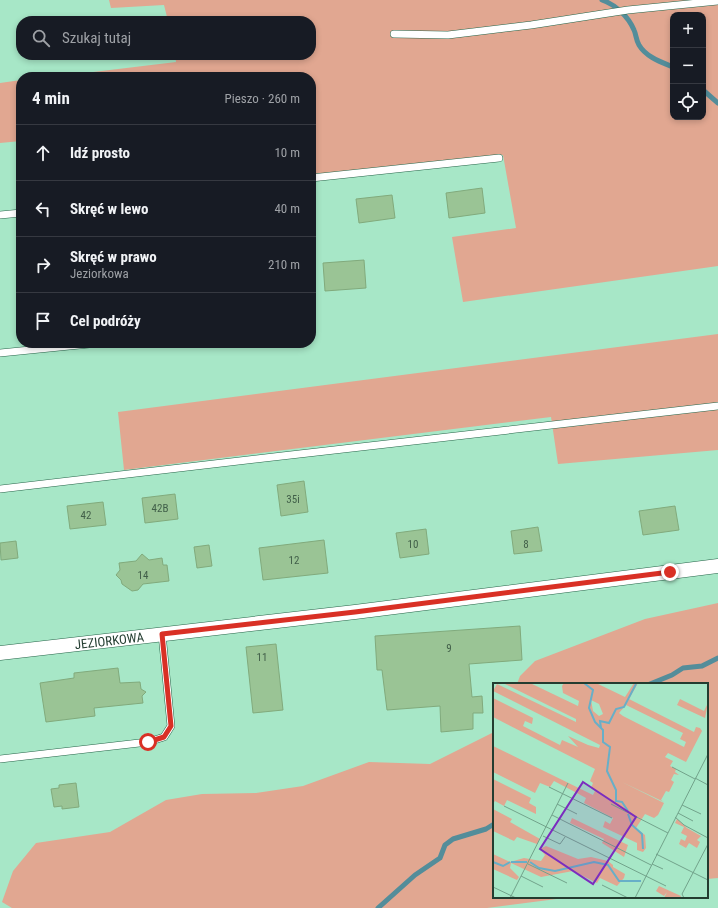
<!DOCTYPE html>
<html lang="pl">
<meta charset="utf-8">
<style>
:root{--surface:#171b24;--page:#242831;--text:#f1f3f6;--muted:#9ea1a6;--line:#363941}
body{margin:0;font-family:"Roboto Condensed",sans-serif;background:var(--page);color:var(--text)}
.controls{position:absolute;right:12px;top:12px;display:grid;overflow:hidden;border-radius:8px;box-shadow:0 2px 6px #0003}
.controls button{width:36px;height:36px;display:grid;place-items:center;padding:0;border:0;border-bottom:1px solid var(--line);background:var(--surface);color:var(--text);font:20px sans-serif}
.stop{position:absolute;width:12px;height:12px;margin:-9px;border:3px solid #d93025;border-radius:50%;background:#fff}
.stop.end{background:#d93025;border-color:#fff;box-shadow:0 1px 4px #0008}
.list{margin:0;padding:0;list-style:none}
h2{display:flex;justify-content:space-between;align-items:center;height:52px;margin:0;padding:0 16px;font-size:17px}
h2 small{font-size:13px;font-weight:400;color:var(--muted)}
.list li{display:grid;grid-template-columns:26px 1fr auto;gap:12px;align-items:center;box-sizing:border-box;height:56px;padding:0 16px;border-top:1px solid var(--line)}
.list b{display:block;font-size:15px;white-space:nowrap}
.list p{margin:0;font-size:13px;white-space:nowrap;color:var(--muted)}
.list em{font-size:13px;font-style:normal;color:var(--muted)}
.icon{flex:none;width:22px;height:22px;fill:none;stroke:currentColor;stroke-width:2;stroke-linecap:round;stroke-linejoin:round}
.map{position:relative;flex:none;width:718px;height:908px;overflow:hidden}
.search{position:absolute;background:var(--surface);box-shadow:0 2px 6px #0003;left:16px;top:16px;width:300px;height:44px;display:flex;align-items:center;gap:10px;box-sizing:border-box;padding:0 14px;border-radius:16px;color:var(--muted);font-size:15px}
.panel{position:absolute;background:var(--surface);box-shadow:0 2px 6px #0003;left:16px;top:72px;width:300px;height:276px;border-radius:16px}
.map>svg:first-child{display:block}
</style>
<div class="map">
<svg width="718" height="908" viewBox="0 0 718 908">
<rect width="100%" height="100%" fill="#a7e7c7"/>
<g fill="#e1a791" fill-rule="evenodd">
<path d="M109,0H718V266L463,302L452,237L516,228L503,155L311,175V77H52L176,62L175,55H311V21H168L164,5L111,8ZM673,15H703V117H673Z"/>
<polygon points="21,80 21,141 0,143 0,83"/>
<polygon points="718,334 718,450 558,464 551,417 124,470 118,412"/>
<polygon points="718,603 718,878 707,879 707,684 517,684 520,676 535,661 645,619"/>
<polygon points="494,732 494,897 572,897 487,908 12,908 2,902 13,871 36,843 110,832 166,800 202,794 256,793 303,786 369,762 430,764"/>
</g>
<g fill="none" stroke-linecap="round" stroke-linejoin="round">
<g stroke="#538d9a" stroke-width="5">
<path d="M602,0C616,5 628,16 634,30C636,34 636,40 639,45C646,57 661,62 673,67"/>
<polyline points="703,90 718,103"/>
<polyline points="650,684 672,675 683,668 702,666 718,658"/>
<polyline points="378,908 415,875 440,858 445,845 453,839 486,829 494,824"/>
</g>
</g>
<g fill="#9ac495" stroke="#81aa7c">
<polygon points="482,188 485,213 449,218 446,193"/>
<polygon points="392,195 395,218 359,223 356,199"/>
<polygon points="364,260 366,288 325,291 323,263"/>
<polygon points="304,481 308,512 281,516 277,485"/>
<polygon points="175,494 178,519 145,523 142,498"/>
<polygon points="103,502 106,525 70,529 67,506"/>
<polygon points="675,506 679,530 643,535 639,511"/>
<polygon points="538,527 542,551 514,554 511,531"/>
<polygon points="426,529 429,554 400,558 396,533"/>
<polygon points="324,540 328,573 263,580 259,548"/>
<polygon points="16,541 18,558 1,560 0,543"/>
<polygon points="209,545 212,566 197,568 194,547"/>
<polygon points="142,554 149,560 162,558 163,565 167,565 169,581 143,584 138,590 132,591 122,584 121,580 116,575 120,570 119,563 136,561"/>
<polygon points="520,626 522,660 469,664 472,697 482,696 483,713 473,713 473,729 441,732 440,706 387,710 382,670 377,670 375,636"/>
<polygon points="276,644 283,710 253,713 246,647"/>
<polygon points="118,668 120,683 140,682 141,689 146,692 142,696 143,703 94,708 95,716 46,722 40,683 74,678 74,673"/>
<polygon points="76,783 79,807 62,809 62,806 54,807 51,789 59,788 59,785"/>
</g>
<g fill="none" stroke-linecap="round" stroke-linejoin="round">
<defs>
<g id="lane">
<polyline points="394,34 448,35 531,25 628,10 718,1"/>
<polyline points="311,178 499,158"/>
<polyline points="0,215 21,213"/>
<polyline points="0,353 99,343"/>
<polyline points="0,489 282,456 718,406"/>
<polyline points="0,759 148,742 164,737 171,726 162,634"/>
</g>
<g id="street">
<path id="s1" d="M0,653L355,612L718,566"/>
</g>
</defs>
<use href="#lane" stroke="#266549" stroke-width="8"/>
<use href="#street" stroke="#266549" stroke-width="15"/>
<use href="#lane" stroke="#fff" stroke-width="7"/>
<use href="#street" stroke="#fff" stroke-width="14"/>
</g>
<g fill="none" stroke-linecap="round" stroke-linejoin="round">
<polyline stroke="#d93025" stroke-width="5" points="148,742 164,737 171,726 162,634 355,612 670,572"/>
</g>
<g text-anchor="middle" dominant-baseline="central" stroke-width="3" stroke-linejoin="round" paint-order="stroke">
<g font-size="11" fill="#415f49">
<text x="293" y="499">35i</text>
<text x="160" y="508">42B</text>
<text x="86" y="515">42</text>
<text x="413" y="544">10</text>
<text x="526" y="544">8</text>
<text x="294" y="560">12</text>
<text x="143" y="575">14</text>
<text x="449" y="648">9</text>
<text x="262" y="657">11</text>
</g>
<g font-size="13" fill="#233d30" stroke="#e6fff1">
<text stroke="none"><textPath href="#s1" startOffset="110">JEZIORKOWA</textPath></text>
</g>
</g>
<g transform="translate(493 683)">
<rect width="215" height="215" fill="#a7e7c7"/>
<path d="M10,0H37L85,23L86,18L70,10L69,3L71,0H103L132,14L141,0H145L136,16L201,49L203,44L207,45L209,48L193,79L175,70L172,74L180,78L177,83L183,86L182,89L186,92L181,91L178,97L181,99L176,109L173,108L168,117L171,119L129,99L171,120L165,132L161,135L152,131L143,145L152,152L153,165L150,169L144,167V160L110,144L112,138L117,141L120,135L91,120L93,115L82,109L61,98L57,104L47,100L42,110L0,89V63L100,112L102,108L98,105L100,100L97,98L102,86L0,34V15L40,35L39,41L32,38L30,43L67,62L69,57L85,64L75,53L95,62L106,65L107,62L0,8L4,1L83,39V36ZM98,17L106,21L110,31L106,33L100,28ZM133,22L190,50L187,56L193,59L191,64L130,33L126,30ZM187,16L211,28L215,20L212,35L184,22ZM0,96L38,115L36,120L43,124V131L14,117L11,123L2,118L0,121ZM0,126L19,136L17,139L47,156L44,161L24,154L21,158L0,148ZM79,135L135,162L131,174L109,160L111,156L77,140ZM184,136L194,145L215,157L208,153L204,157L207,159L204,165L196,160L193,165L186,161L188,156L192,158L194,153L188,150L191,144L182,140ZM53,163L85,176L98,174L115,178L120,182V184L132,191L131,195L124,203L107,195L104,200L80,188L48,194L18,180L17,185L26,194L24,197L0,186V171L17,179L31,175L48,178L52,172L47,166ZM166,203L188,213L187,215H171L174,209L171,213L163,208Z" fill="#e1a791" fill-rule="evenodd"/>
<path fill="none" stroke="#67afc8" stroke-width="2" d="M91,0L100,7L96,25L102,39L110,47V59L117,64L114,88L123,107V118L129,119L135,128M108,45L107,38L116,40L123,26L131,24L143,1M135,131L139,142L149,151L150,166M0,179L10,183L17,179M18,179H34M37,179L46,185L62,188L101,179L115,182L126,198H148"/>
<path fill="none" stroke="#72a38b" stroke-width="1" d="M179,84L202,96M202,95L215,102M56,104L119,135M64,121L84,131M118,121L175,150M189,122L208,131M11,123L173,203M185,130L200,138M59,132L158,182M182,134L191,142L215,155M50,153L67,161L72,154M163,171L215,197M35,181L74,200M159,181L170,186M28,193L50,204M109,202L135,215M0,204L23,215M17,215L75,100M142,215L215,71M191,215L189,211L215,161"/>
<path fill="#7b2cbf" fill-opacity="0.15" stroke="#7b2cbf" stroke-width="2" d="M90,99L143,134L100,201L47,166Z"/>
<rect width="215" height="215" fill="none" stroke="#233d30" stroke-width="2"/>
</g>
</svg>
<div class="controls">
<button>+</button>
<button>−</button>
<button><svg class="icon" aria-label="locate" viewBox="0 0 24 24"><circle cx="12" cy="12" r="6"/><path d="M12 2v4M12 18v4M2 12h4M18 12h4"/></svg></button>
</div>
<div class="stop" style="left:148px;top:742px"></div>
<div class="stop end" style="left:670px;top:572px"></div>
<div class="search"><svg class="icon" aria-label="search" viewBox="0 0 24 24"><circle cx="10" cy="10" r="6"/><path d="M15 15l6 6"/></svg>Szukaj tutaj</div>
<section class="panel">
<h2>4 min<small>Pieszo · 260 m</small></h2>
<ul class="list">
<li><svg class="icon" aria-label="ahead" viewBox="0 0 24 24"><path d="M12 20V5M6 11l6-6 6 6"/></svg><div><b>Idź prosto</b></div><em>10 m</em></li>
<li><svg class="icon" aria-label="left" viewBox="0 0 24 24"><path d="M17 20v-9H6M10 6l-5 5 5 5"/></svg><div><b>Skręć w lewo</b></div><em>40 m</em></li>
<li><svg class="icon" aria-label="right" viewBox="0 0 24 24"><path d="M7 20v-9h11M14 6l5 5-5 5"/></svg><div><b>Skręć w prawo</b><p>Jeziorkowa</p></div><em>210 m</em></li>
<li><svg class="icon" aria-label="arrive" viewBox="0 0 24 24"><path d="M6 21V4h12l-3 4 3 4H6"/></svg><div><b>Cel podróży</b></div></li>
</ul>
</section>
</div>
